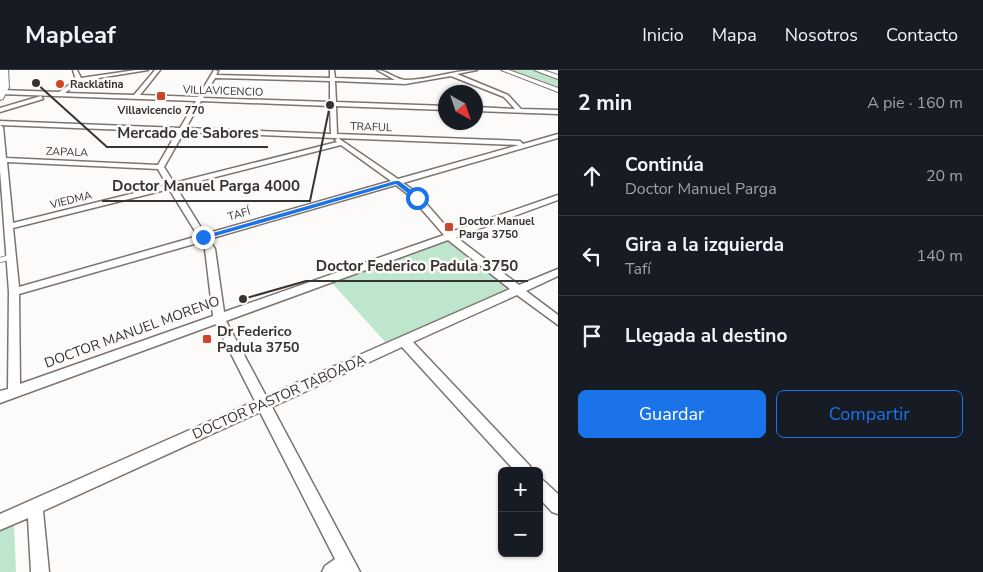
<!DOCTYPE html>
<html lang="es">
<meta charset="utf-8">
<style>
:root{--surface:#171b24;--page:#20242c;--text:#f1f3f6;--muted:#9ea1a6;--line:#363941;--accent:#1a73e8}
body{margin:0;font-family:"Nunito Sans",sans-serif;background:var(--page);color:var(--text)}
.controls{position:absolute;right:15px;bottom:15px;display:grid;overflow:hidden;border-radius:8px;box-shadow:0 1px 4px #0004}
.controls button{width:45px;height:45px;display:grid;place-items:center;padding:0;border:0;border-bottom:1px solid var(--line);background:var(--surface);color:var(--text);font:25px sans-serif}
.compass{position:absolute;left:438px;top:15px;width:45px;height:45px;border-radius:50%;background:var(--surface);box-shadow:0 1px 4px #0004;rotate:140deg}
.stop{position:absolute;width:15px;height:15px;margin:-11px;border:4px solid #1a73e8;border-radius:50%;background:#fff}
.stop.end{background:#1a73e8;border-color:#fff;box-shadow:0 1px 5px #0008}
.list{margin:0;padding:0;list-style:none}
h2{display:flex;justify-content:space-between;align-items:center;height:65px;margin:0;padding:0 20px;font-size:21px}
h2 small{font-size:16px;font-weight:400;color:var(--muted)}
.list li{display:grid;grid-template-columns:32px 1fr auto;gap:15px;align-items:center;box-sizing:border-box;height:80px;padding:0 20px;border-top:1px solid var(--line)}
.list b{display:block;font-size:19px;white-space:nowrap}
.list p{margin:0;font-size:16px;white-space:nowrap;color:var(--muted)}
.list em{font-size:16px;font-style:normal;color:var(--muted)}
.actions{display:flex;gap:10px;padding:15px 20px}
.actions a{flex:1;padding:11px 0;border:1px solid var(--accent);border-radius:8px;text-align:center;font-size:18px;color:var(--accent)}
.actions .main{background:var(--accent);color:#fff}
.icon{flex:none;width:28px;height:28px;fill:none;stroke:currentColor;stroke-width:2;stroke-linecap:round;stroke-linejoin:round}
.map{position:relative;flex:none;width:558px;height:502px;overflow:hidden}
header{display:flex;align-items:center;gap:30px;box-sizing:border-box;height:70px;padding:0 25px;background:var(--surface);border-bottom:1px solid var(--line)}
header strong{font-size:24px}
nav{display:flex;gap:28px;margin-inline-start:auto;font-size:18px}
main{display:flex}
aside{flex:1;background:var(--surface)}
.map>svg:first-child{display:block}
</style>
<header>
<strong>Mapleaf</strong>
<nav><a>Inicio</a><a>Mapa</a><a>Nosotros</a><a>Contacto</a></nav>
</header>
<main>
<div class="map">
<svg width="558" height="502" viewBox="0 0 558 502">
<rect width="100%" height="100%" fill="#fdfbfa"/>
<g fill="#bee6cd">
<polygon points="504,0 537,0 558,7 558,20"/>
<polygon points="447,170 512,219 386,273 332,213"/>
<polygon points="14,455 16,502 0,502 0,461"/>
</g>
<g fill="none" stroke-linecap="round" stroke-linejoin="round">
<defs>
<polyline id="service" points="0,190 11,187"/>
<g id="minor">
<path d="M73,0H77L81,8L136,0H148L80,11L65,23L134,25L155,0H160L140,25L198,27L214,0L218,1L216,5L330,8V0H334L335,8L395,10L377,0C387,0 396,10 406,10C430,10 453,0 477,0L457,4L508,25L521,39L558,40V44L476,41V37L515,39L504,27L451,6L405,14L335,11L336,32L446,36V40L336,36L337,64L520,71L523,74L558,64V68L403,113L416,122L451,162L558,125V130L456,167L519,215L558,199V206L526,221L558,245V255L517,225L413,272L530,396L532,401H515L402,277L272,337L360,502H322L325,496L335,489L260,342L43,441L49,502H31L28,448L0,460V444L255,331L216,254L0,333V321L8,319L9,222L0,100V55L3,57L6,88L158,95L177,62L0,55V51L180,58L196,31L0,24V20L59,22L76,10ZM215,8L330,11V32L203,28ZM201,31L330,36L331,64L186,58ZM184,62L334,68H335L519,75L398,109L338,68L335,70L337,72L174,113L164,97ZM341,75L391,111L205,164L176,117ZM7,92L158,99L167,115L13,153ZM396,115L410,126L444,165L224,242L215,179L209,169ZM169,119L198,166L19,217L13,158ZM448,170L510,219L266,326L226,251ZM201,172L205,179L213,246L20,314L19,224Z"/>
<polygon points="41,26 43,29 0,42 0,38"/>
<polygon points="539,408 544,411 558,424 558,444 552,442 539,428"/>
</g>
<g id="tertiary">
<polygon points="501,0 509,0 558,18 558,22"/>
<polygon points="534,0 543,0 558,5 558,9"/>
</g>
<polygon id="primary" points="0,0 8,0 9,17 3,29 0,30"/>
</defs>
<use href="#service" stroke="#7d746e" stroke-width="6"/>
<use href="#minor" stroke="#7d746e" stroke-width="3"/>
<use href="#tertiary" stroke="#7d746e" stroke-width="2"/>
<use href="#primary" stroke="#7d746e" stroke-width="2"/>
<use href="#service" stroke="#fff" stroke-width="4.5"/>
<use href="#minor" fill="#fff" fill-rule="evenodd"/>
<use href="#tertiary" fill="#fff" fill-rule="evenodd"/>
<use href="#primary" fill="#fff" fill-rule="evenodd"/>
</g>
<polygon fill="#1a73e8" points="395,111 399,111 419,126 419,129 415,129 396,114 205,169 199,167"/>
<g fill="#cf4529" stroke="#fdfbfa" stroke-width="2">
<circle cx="60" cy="14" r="5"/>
<rect x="156" y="21" width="10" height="10" rx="2.5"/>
<rect x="444" y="152" width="10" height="10" rx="2.5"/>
<rect x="202" y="264" width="10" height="10" rx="2.5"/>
</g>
<g text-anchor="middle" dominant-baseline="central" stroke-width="5" stroke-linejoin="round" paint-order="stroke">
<g font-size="11" font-weight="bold" fill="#373331" stroke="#fdfbfa" text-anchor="start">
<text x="70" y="14">Racklatina</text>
<text x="161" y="40" text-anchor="middle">Villavicencio 770</text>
<text x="459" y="151">Doctor Manuel<tspan x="459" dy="13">Parga 3750</tspan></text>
</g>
<g font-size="11" fill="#373331" stroke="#fdfbfa">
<text transform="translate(223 21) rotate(2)">VILLAVICENCIO</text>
<text transform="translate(371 57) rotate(2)">TRAFUL</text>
<text transform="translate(67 82) rotate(2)">ZAPALA</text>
<text transform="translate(71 130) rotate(-14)">VIEDMA</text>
<text transform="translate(239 144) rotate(-16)">TAFÍ</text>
</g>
<g font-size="14" font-weight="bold" fill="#373331" stroke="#fdfbfa" text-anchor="start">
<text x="217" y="261">Dr Federico<tspan x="217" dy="16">Padula 3750</tspan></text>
</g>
<g font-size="14" fill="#373331" stroke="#fdfbfa">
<text transform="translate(132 262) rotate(-20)">DOCTOR MANUEL MORENO</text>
<text transform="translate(279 327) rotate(-24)">DOCTOR PASTOR TABOADA</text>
</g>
</g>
<path fill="none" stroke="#373331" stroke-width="2" d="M36 13L107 77H268M330 35L310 131H102M243 229L306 211H528"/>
<g fill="#373331" stroke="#fdfbfa" stroke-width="2">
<circle cx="36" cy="13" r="5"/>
<circle cx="330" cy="35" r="5"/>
<circle cx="243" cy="229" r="5"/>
</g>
<g font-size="15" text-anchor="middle" font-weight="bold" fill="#373331" stroke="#fdfbfa" stroke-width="5" stroke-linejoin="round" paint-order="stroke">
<text x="188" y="68">Mercado de Sabores</text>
<text x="206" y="121">Doctor Manuel Parga 4000</text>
<text x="417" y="201">Doctor Federico Padula 3750</text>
</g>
</svg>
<div class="controls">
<button>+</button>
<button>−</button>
</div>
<svg class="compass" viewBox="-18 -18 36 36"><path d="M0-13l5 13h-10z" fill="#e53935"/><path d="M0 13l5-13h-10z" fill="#9ea1a6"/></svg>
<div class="stop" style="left:417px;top:128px"></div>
<div class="stop end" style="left:203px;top:167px"></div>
</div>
<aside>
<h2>2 min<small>A pie · 160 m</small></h2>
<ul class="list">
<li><svg class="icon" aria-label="ahead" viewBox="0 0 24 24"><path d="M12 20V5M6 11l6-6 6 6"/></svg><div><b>Continúa</b><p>Doctor Manuel Parga</p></div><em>20 m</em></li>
<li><svg class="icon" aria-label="left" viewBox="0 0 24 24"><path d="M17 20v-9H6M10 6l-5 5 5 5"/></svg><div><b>Gira a la izquierda</b><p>Tafí</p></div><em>140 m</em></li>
<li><svg class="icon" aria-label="arrive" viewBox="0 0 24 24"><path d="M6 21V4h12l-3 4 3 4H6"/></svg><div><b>Llegada al destino</b></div></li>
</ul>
<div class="actions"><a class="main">Guardar</a><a>Compartir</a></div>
</aside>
</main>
